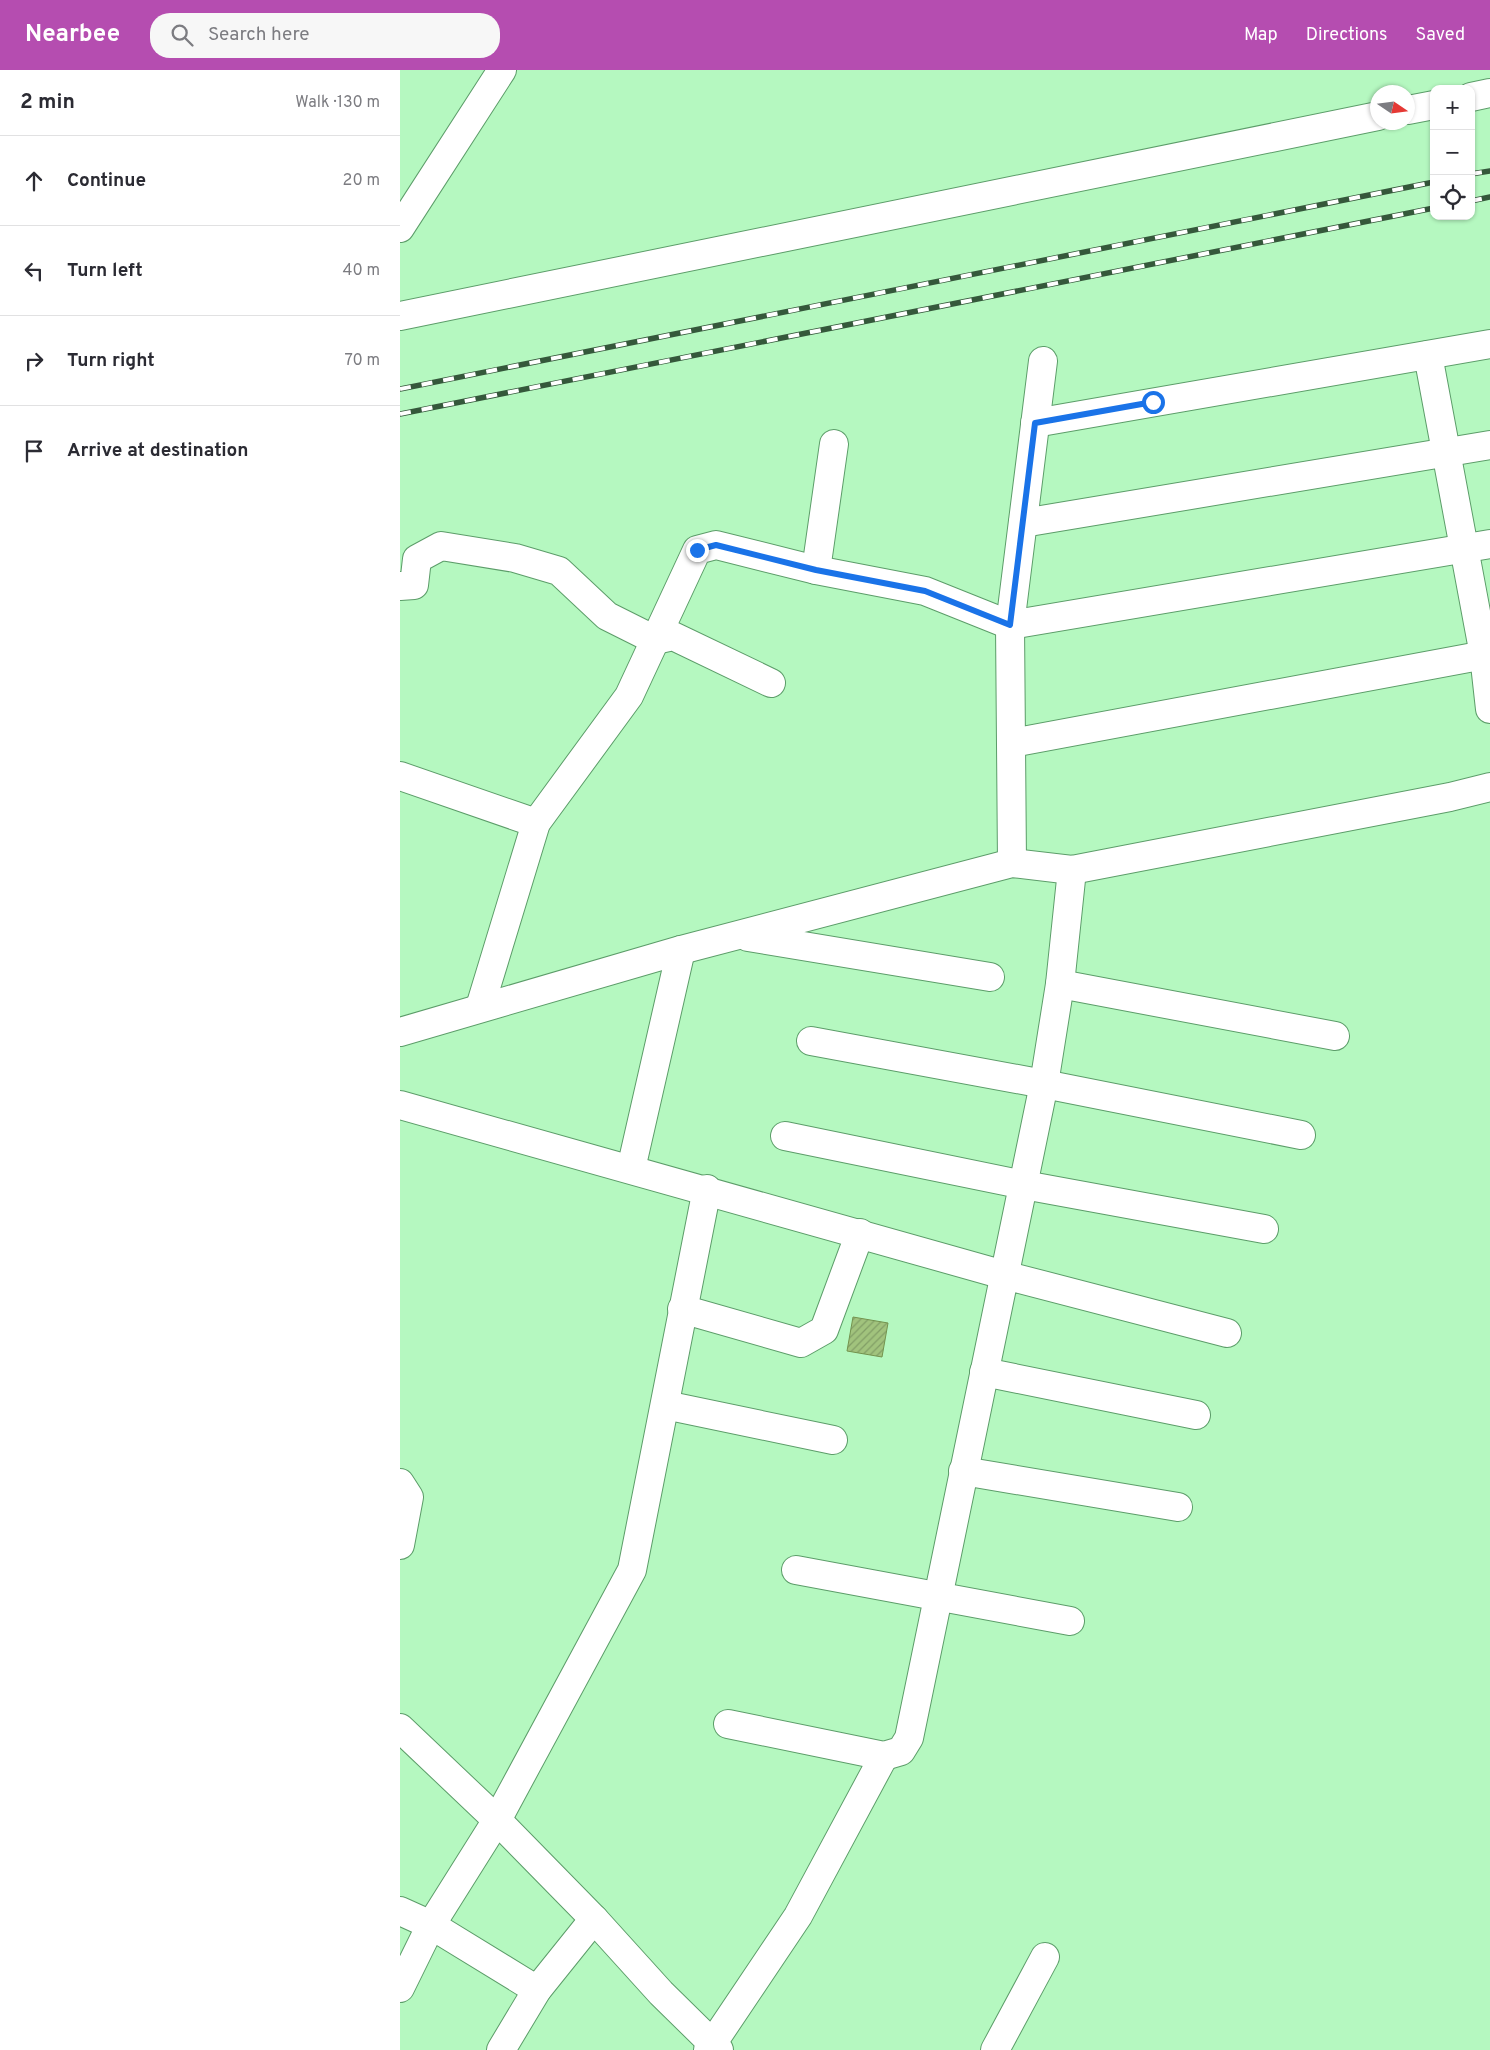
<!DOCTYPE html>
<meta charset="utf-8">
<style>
:root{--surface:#fff;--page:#f7f7f7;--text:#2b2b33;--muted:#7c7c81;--line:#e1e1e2;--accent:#b54db0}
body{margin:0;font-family:Overpass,sans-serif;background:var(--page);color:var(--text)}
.controls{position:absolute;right:15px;top:15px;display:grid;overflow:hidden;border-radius:10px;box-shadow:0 1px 4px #0004}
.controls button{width:45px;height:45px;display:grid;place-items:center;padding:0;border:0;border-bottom:1px solid var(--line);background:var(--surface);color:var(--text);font:25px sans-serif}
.compass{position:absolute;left:970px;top:15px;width:45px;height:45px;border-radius:50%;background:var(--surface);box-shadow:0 1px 4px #0004;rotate:103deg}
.stop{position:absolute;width:15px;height:15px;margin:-11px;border:4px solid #1a73e8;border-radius:50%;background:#fff}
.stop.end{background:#1a73e8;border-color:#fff;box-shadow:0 1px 5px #0008}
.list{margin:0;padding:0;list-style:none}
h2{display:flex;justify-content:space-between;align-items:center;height:65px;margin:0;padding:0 20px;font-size:21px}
h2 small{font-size:16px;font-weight:400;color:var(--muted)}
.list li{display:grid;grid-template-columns:32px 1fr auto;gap:15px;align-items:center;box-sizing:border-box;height:90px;padding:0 20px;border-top:1px solid var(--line)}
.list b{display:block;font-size:19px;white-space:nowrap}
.list em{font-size:16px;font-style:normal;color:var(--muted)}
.icon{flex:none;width:28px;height:28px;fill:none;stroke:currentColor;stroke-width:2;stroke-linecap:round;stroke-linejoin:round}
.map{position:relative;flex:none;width:1090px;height:1980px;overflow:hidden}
header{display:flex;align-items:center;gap:30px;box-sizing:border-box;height:70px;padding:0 25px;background:var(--accent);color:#fff}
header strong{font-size:24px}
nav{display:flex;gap:28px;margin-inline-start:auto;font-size:18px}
.search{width:350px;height:45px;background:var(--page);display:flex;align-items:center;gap:12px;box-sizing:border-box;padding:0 18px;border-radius:20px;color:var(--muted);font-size:19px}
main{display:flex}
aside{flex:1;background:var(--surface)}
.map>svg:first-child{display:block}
</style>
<header>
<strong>Nearbee</strong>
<div class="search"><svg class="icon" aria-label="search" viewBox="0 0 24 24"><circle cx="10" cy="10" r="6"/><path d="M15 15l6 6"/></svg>Search here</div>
<nav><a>Map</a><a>Directions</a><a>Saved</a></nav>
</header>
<main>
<aside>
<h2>2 min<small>Walk · 130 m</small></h2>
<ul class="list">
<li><svg class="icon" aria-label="ahead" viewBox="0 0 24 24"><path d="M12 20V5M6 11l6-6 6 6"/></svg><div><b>Continue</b></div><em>20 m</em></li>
<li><svg class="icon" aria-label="left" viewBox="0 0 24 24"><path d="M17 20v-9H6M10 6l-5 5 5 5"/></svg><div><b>Turn left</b></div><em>40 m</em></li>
<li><svg class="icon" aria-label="right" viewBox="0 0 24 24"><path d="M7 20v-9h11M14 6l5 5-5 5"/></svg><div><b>Turn right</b></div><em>70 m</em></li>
<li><svg class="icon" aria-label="arrive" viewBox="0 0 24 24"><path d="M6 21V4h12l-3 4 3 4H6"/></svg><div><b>Arrive at destination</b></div></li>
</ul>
</aside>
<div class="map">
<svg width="1090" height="1980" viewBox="0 0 1090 1980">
<defs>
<pattern id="building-hatch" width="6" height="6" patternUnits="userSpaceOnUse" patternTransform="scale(1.25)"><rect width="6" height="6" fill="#a1c37d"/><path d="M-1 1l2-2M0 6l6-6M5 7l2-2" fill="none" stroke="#829f66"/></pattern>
</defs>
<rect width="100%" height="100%" fill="#b5f8c0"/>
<polygon fill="url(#building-hatch)" stroke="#73934e" points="453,1247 488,1253 482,1287 447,1281"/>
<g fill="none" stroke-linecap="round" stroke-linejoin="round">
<defs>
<g id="minor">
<polyline points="1071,27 1090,23"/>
<polyline points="1008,40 1034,35"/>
<polyline points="0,158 102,0"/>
<polyline points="0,246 978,46"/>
<polyline points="1028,285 1084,585 1090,639"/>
<polyline points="635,353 1090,274"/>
<polyline points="623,453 1090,375"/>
<polyline points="416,500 434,374"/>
<polyline points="0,516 14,515 17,489 41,476 115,488 159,501 207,546 255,570 273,566 371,613"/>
<polyline points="612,673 1090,584"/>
<polyline points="0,706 136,753"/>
<polyline points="612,793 610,555 643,291"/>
<polyline points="348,867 590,907"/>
<polyline points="660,914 935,966"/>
<polyline points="80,937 136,753 229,626 297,480 316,475 416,500 525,521 610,555 1090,474"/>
<polyline points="0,962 281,880 612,793 672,800 1050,727 1090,717"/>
<polyline points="411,971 644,1014 901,1065"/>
<polyline points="0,1035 604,1205 827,1263"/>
<polyline points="385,1066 624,1115 864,1159"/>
<polyline points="231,1099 281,880"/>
<polyline points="282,1239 401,1273 424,1260 460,1163"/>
<polyline points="584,1302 796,1345"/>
<polyline points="265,1335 433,1370"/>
<polyline points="563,1401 778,1437"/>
<polyline points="0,1413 9,1427 0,1475"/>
<polyline points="396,1500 670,1551"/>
<polyline points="328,1654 484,1686 501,1681 509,1668 644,1014 660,914 672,800"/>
<polyline points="0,1658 97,1750 194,1849 261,1923 319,1980"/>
<polyline points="0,1841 31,1855 137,1920"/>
<polyline points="0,1918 31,1855 97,1750 232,1500 307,1119"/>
<polyline points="101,1980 137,1920 194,1849"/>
<polyline points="308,1980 398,1846 484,1686"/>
<polyline points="595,1980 645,1887"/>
</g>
</defs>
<use href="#minor" stroke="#5c9d69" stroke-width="30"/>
<use href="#minor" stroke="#fff" stroke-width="28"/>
<defs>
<g id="rail">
<polyline points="1071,104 1090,101"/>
<polyline points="1071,131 1090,127"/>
<polyline points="0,319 1034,112"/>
<polyline points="0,344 1034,138"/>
</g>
</defs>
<use href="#rail" stroke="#35583b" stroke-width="5.5"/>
<use href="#rail" stroke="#fff" stroke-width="4" stroke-dasharray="11" stroke-linecap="butt"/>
</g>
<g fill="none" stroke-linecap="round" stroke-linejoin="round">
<polyline stroke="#1a73e8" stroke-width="6" points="297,480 316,475 416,500 525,521 610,555 635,353 753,332"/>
</g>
</svg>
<div class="controls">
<button>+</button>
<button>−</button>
<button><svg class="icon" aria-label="locate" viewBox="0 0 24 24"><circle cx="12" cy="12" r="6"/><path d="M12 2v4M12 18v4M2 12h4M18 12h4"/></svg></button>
</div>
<svg class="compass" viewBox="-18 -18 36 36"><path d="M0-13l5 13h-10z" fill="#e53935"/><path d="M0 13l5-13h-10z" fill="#7c7c81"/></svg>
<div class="stop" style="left:753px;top:332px"></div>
<div class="stop end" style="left:297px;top:480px"></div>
</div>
</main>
